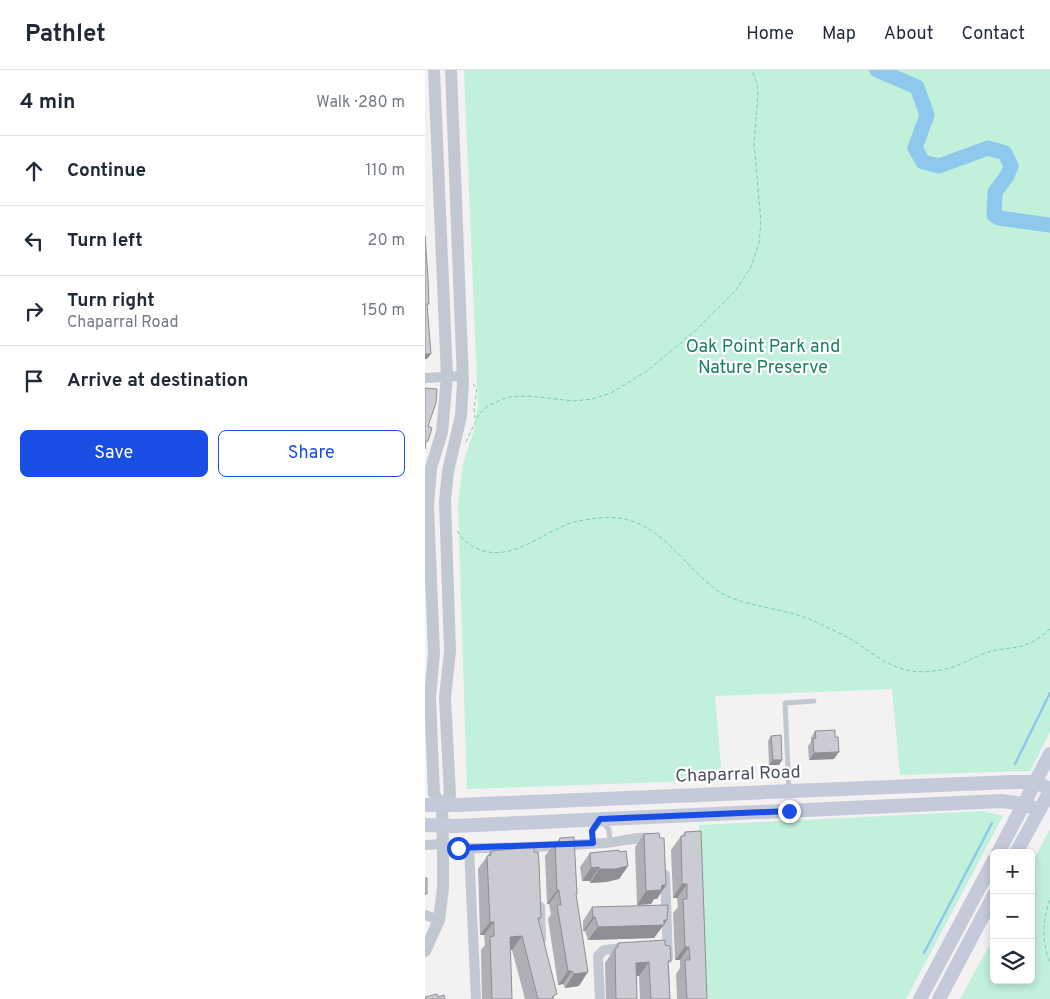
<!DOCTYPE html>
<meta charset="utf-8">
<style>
:root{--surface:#fff;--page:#f2f2f3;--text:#1f2937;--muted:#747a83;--line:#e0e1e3;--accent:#194ee5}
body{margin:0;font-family:Overpass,sans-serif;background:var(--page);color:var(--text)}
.controls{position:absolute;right:15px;bottom:15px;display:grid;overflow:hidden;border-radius:8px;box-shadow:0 2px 8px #0003}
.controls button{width:45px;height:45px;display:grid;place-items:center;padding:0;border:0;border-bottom:1px solid var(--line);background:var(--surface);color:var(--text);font:25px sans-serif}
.stop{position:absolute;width:15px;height:15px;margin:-11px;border:4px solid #194ee5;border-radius:50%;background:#fff}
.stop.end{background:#194ee5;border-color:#fff;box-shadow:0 1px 5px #0008}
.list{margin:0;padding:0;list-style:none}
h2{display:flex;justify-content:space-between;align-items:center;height:65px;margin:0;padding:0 20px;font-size:21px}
h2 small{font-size:16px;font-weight:400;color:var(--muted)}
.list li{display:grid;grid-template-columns:32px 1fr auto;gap:15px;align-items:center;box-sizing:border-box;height:70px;padding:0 20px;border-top:1px solid var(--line)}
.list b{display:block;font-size:19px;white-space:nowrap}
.list p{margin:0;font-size:16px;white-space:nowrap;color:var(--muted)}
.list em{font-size:16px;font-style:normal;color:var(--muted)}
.actions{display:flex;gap:10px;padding:15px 20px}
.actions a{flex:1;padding:11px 0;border:1px solid var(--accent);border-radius:8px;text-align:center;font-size:18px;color:var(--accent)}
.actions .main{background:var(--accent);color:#fff}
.icon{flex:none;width:28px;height:28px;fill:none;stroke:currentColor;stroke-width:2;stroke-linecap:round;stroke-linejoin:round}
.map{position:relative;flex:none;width:625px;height:929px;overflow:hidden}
header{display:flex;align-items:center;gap:30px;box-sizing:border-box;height:70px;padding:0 25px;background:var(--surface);border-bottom:1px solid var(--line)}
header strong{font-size:24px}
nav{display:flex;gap:28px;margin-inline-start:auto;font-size:18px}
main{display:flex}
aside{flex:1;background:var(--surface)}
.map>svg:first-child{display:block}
</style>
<header>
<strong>Pathlet</strong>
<nav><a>Home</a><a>Map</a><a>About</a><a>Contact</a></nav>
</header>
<main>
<aside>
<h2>4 min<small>Walk · 280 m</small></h2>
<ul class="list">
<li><svg class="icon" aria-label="ahead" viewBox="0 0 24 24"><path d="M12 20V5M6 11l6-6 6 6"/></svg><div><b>Continue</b></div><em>110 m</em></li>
<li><svg class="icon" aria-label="left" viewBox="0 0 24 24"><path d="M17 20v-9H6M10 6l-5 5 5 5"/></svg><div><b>Turn left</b></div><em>20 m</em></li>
<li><svg class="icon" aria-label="right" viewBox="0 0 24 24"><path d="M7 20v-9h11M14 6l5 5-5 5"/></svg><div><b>Turn right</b><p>Chaparral Road</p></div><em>150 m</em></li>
<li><svg class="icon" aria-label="arrive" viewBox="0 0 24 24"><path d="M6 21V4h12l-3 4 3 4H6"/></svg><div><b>Arrive at destination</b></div></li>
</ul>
<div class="actions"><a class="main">Save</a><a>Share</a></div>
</aside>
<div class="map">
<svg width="625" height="929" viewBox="0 0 625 929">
<rect width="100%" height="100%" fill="#f3f1f1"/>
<g fill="#c1f0db">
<polygon points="39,0 625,0 625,662 605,701 475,705 467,619 290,626 297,710 42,719 33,434 38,394 49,360 53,336"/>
<polygon points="559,741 578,746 481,929 281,929 274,755"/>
<polygon points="625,759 625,929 535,929 569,867 569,910 606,910 606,795"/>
</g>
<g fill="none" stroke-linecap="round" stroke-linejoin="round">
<g stroke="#8ec8ec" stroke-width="2.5">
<polyline points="590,694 625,623"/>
<polyline points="499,883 567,753"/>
</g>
<polyline stroke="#8ec8ec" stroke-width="15" points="452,0 492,17 502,45 490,78 498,92 514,96 563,78 580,83 586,96 582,106 570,122 569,145 574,148 625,155"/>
<g stroke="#78ceb3" stroke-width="1" stroke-dasharray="4 2.5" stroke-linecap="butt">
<polyline points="48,314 52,318 49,338 50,348"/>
<polyline points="41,372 54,344 64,335 83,327 103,326 149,331 167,329 186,323 222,301 270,261 311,220 326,197 334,173 336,152 329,73 333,24 332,14 327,0"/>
<path d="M32,461C37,469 42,474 51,478C85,495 118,461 149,452C163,449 181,446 194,448C239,455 259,497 293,521C311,534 356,539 379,547C394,553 410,561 424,568C444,580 463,598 487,601C498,603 510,601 521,599C535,596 549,587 563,582C575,578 591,579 603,574C611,571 618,565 625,559"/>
<path d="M625,830C617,849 617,875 625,893"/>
</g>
<g stroke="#c2c8d2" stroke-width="5">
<polyline points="364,721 360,633 389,631"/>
<polyline points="178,752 184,760 185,772"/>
<polyline points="168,773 167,761 172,752"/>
</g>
<g stroke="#c2c8d2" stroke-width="10">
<polyline points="0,308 37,306"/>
<polyline points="0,775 18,774"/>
<path d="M33,778C82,779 131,776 180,773C195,772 215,765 230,769"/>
<polyline points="44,778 51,929"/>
<polyline points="240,805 243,888"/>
<polyline points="115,837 116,870"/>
<polyline points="0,845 14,850"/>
<polyline points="175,929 173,886 179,880 201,878"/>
</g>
<g stroke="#c2c8d2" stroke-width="12">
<polyline points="17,736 25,725 20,628 25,581 20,430 23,401 36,346 38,312 26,0"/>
<polyline points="0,881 14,850 18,818 18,777 17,736 9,724 5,628 9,583 3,437 6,398 17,362 22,307 9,0"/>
</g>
<g stroke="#c4cad9" stroke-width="14">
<polyline points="0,735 32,735 587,712 610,712 625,719"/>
<polyline points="0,755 29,756 577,731 598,734 614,740"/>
<polyline points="573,783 625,684"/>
<polyline points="591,783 625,721"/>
<polyline points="495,929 569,790"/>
<polyline points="514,929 569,825"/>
</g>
</g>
<g fill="#afafb5">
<polygon points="390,661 409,689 384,690 383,676 386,672 386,668"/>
<polygon points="346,666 357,690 354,695 344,695 343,671"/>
<polygon points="260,762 282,929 252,929 251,904 255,898 255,890 250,890 248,843 253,837 252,828 248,828 246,780 256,766 257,766"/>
<polygon points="219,764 232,829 229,829 226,834 212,835 210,777"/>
<polygon points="135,768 151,826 154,916 140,918 138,914 133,915 123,849 126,844 124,834 122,834 120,786 130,773 132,772"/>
<polygon points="66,781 116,848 114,851 129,929 100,929 87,880 85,880 87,929 57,929 56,880 60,875 59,865 55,865 53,799"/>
<polygon points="194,782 203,796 194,809 181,812 165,813 165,811 157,811 155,797 165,783"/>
<polygon points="167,837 242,850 229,868 163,870 160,861 158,861 158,851"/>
<polygon points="193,873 244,895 245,929 215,929 214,906 211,906 212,929 181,929 180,893"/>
</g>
<g fill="#8e8f94">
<polygon points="0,284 6,284 2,289 0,289"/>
<polygon points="414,682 409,689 384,690 389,683"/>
<polygon points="348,690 357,690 354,695 344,695"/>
<polygon points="203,796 194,809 181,812 165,813 174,799"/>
<polygon points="174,797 165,811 157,811 166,798"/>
<polygon points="257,814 262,814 252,828 248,828"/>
<polygon points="237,815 241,815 232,829 229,829 226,834 212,835 221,821"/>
<polygon points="132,820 134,820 124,834 122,834"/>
<polygon points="168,847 170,847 160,861 158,861"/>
<polygon points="242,850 229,868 163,870 173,857"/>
<polygon points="65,852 69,852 59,865 55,865"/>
<polygon points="97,866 87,880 75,881 85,867"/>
<polygon points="260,877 264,877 255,890 250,890"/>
<polygon points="224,892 214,906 202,906 211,893"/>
<polygon points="143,901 147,901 138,914 133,915"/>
<polygon points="163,902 154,916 140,918 149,904"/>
</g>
<g fill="#cbccd3" stroke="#8e8f94">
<polygon points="0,166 3,208 4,234 2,234 6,284 0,284"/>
<polygon points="0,318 12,319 11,333 3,356 7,358 3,371 1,371 0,379"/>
<polygon points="410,660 410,667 413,667 414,682 389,683 388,669 391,668 390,661"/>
<polygon points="356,665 357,690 348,690 346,666"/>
<polygon points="276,761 282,929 262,929 260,890 265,890 264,877 260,877 258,829 262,829 262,814 257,814 256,766 260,766 260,762"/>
<polygon points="234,763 235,768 239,768 241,815 237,815 236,820 221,821 219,764"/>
<polygon points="149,767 152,824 151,824 163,902 149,904 147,901 143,901 132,835 136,835 134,820 132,820 130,773 134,772 135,768"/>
<polygon points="109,777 109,782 113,782 114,792 116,848 113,848 132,924 128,926 127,929 113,929 97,866 85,867 87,929 67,929 65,867 69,866 69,852 65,852 62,786 66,785 66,781"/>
<polygon points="194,780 194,782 201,781 203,796 190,799 174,799 174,797 166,798 165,783"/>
<rect x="0" y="808" width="2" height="16"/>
<polygon points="243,835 242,850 239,850 239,855 173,857 170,847 168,847 167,837"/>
<polygon points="240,870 240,875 245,876 246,891 243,891 245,929 226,929 224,892 211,893 212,929 191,929 190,879 193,877 193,873"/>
<polygon points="12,924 13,927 19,925 20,929 1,929 0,927"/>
</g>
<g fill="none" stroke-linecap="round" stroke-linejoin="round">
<polyline stroke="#194ee5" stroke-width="6" points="33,778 168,773 167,761 175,749 364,741"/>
</g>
<g text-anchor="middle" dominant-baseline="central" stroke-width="4.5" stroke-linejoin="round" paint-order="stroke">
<g font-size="18" fill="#18825f" stroke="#fff">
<text x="338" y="277">Oak Point Park and<tspan x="338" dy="21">Nature Preserve</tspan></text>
</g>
<g font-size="18" fill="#49505f" stroke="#fff">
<text transform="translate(313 705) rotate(-2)">Chaparral Road</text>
</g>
</g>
</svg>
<div class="controls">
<button>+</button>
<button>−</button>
<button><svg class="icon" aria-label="layers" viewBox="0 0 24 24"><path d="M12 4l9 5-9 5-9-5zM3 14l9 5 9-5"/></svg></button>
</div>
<div class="stop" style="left:33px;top:778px"></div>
<div class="stop end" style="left:364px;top:741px"></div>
</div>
</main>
